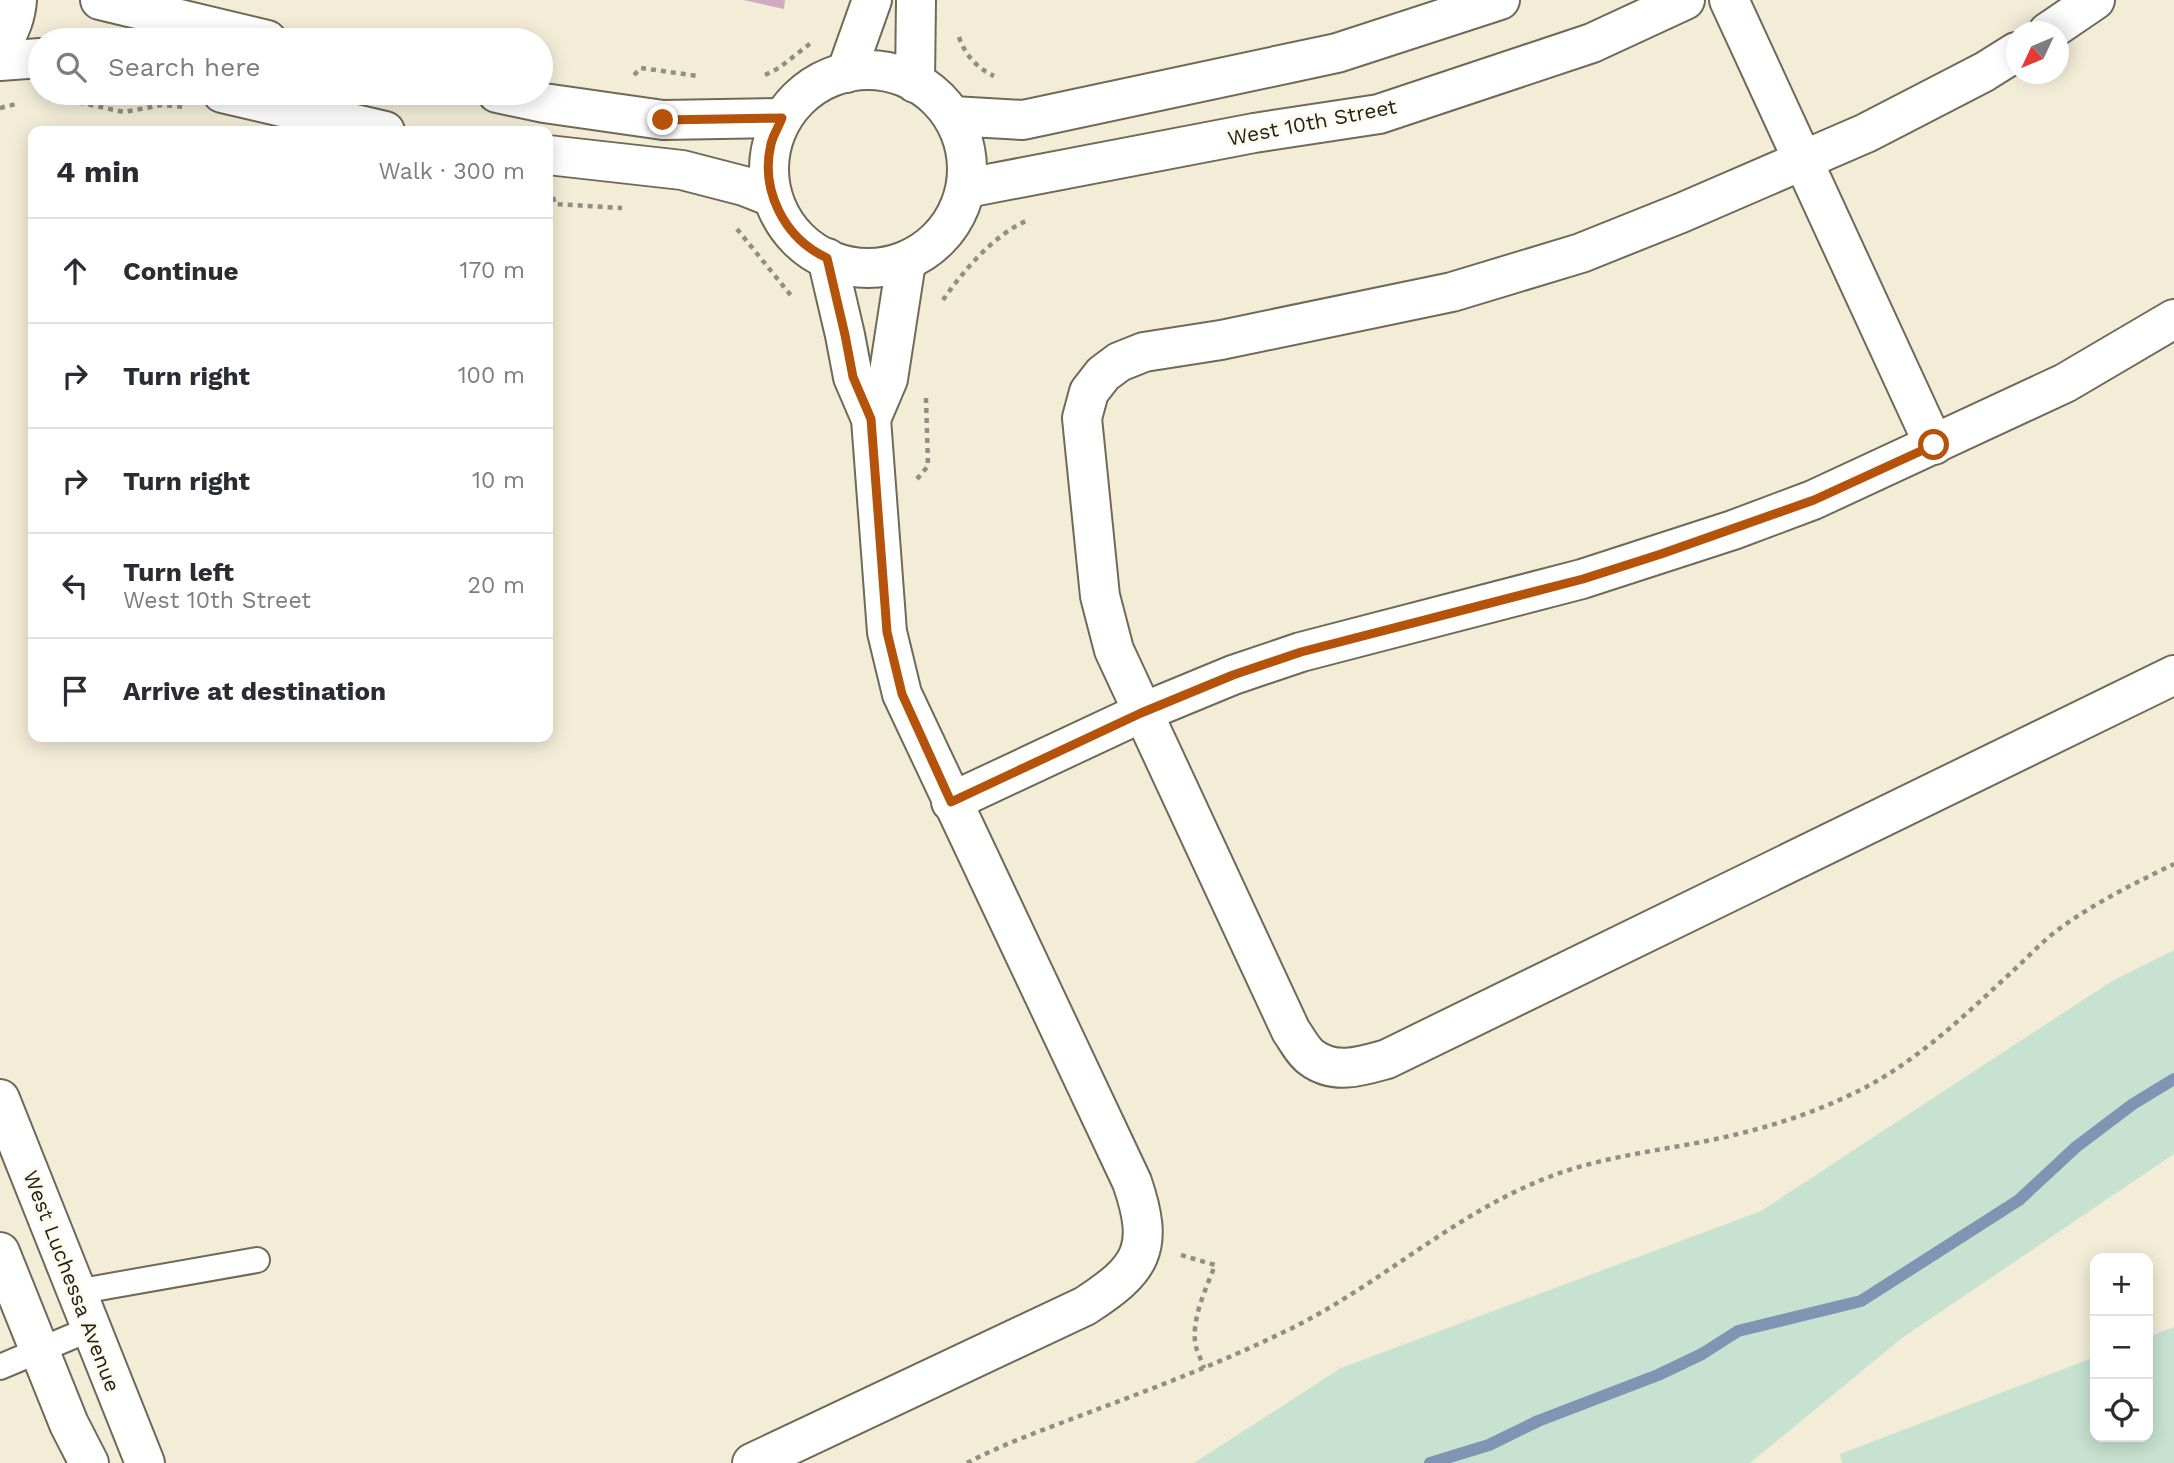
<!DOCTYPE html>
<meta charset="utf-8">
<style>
:root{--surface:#fff;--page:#f7f7f7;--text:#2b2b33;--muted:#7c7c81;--line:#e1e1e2}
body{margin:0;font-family:"Work Sans",sans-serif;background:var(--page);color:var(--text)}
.controls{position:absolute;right:21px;bottom:21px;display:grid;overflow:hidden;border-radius:14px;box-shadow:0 4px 18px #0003}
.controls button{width:63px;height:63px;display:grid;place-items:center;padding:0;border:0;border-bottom:2px solid var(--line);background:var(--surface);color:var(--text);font:35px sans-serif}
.compass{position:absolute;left:2006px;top:21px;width:63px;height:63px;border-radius:50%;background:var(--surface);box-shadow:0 4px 18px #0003;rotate:226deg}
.stop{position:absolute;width:21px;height:21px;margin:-16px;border:5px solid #b45309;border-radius:50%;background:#fff}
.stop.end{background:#b45309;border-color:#fff;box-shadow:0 2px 7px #0008}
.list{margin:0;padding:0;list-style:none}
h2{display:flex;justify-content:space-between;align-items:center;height:91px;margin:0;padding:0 28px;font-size:30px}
h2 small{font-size:23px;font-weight:400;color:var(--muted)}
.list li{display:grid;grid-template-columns:46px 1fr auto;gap:21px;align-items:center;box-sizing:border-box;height:105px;padding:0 28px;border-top:2px solid var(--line)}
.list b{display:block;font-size:26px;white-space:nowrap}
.list p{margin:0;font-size:23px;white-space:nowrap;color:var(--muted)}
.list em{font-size:23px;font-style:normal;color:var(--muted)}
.icon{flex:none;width:38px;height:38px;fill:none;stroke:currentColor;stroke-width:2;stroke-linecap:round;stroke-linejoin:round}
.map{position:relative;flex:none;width:2174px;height:1463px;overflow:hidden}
.search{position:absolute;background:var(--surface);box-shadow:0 4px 18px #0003;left:28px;top:28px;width:525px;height:77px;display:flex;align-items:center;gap:18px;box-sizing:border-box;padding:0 24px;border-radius:38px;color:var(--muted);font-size:26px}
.panel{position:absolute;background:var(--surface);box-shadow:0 4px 18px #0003;left:28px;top:126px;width:525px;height:616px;border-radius:14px}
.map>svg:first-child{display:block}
</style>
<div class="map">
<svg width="2174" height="1463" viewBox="0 0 2174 1463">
<rect width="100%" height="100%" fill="#f3edd8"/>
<g fill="#c7e2d1">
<polygon points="2174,950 2174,1154 1902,1338 1750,1463 1194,1463 1341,1368 1761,1211 2112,981"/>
<polygon points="2174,1327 2174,1463 1842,1463 1840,1454 2095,1357 2095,1437 2148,1437 2148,1337"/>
</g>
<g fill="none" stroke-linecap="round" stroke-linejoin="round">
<polyline stroke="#7e95b4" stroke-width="12" points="1430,1463 1489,1445 1538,1421 1658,1375 1702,1354 1738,1331 1861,1301 2019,1200 2076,1147 2133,1104 2174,1079"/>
</g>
<polygon fill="#cfaac0" points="743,0 785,0 784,9"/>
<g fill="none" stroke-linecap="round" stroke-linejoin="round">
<defs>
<g id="service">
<polyline points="76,1292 257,1260"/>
<polyline points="0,1367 90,1329"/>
</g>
<g id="minor">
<polyline points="100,0 267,40"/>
<polyline points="1729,0 1934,445"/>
<polyline points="2048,32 2095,0"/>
<path d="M2016,52L1984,72L1866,133L1681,213L1581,253L1452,292L1221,340L1144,352L1119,362L1103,374L1089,392L1082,418L1100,596L1114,650L1291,1031C1297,1039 1303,1052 1312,1058C1335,1075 1362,1066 1387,1059L2174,675"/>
<polyline points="0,61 40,58"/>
<circle cx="868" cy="169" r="99"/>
<polyline points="846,73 872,0"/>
<polyline points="915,83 916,0"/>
<polyline points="222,93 385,131"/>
<polyline points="497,93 544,103 663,120 782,118"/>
<polyline points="953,116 1023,120 1337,53 1500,0"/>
<polyline points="548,155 682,170 744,186 772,197"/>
<polyline points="967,188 1254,133 1379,114 1592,43 1685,0"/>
<polyline points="871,419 888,379 906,262"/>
<polyline points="951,802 1141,713 1233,675 1301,652 1582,579 1733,530 1813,500 2065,383 2174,319"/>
<path d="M752,1463L1085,1306C1142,1269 1155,1249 1132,1182L902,694L887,632L871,419L853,377L845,335L827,258"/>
</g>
<g id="tertiary">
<path d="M0,45C10,33 16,15 17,0"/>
<polyline points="0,1099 145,1463"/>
<polyline points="0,1252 69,1424 89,1463"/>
</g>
</defs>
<use href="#service" stroke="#6f6957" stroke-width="28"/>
<use href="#minor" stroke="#6f6957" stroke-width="42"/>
<use href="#tertiary" stroke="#6f6957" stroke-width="42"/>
<g stroke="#938f80" stroke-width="4.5" stroke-dasharray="5 5" stroke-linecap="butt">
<path d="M959,37C965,55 977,68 994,76"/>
<polyline points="634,75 641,68 698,76"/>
<polyline points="765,75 779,68 812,42"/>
<polyline points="49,99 72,101 124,112 162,105 185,107"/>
<polyline points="72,101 73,93"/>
<polyline points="0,108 16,104"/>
<polyline points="553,197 555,204 622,208"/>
<polyline points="737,229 793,298"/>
<path d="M943,300C963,271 994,235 1026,221"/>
<polyline points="917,479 928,466 926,398"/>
<path d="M1181,1255L1215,1265C1206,1289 1190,1321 1196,1347C1198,1354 1202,1361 1204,1368"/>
<path d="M967,1463C1011,1440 1060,1424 1106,1406C1170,1382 1234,1357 1296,1326C1383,1282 1457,1212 1549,1177C1603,1156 1660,1151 1716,1139C1763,1129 1809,1115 1852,1094C1914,1065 1965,1015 2015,969C2028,957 2041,943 2055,932C2092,904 2133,884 2174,864"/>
</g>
<use href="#service" stroke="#fff" stroke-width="24"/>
<use href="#minor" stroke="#fff" stroke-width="38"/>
<use href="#tertiary" stroke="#fff" stroke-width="38"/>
</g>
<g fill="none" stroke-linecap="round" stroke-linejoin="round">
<path stroke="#b45309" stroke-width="9" d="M663,120L782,118C779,126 773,135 771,144C760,190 784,238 827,258L845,335L853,377L871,419L887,632L902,694L951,802L1141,713L1233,675L1301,652L1583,579L1661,554L1814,500L1934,445"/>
</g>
<g text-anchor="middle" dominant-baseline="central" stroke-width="6" stroke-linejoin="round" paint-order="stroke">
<g font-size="21" fill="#201e16" stroke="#fefaee">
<text transform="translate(1312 122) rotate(-11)">West 10th Street</text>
<text transform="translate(72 1281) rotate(69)">West Luchessa Avenue</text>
</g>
</g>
</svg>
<div class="controls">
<button>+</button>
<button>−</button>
<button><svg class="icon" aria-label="locate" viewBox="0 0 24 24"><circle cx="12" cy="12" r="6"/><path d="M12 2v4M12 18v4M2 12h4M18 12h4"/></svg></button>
</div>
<svg class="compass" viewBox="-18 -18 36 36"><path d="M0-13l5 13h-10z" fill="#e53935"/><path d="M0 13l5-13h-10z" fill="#7c7c81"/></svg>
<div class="stop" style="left:1934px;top:445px"></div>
<div class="stop end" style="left:663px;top:120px"></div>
<div class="search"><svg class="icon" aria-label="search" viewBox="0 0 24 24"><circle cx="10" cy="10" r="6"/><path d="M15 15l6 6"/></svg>Search here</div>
<section class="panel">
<h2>4 min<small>Walk · 300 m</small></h2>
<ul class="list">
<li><svg class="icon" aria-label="ahead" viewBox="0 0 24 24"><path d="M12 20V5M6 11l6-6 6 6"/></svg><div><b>Continue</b></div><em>170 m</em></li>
<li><svg class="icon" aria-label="right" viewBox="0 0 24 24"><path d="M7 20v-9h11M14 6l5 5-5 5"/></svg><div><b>Turn right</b></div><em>100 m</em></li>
<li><svg class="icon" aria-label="right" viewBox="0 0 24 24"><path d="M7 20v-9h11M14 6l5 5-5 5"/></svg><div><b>Turn right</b></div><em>10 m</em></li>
<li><svg class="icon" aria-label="left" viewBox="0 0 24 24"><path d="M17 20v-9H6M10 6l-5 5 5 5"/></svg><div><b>Turn left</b><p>West 10th Street</p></div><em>20 m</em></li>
<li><svg class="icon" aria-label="arrive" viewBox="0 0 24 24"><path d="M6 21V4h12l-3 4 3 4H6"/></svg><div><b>Arrive at destination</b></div></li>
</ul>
</section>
</div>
